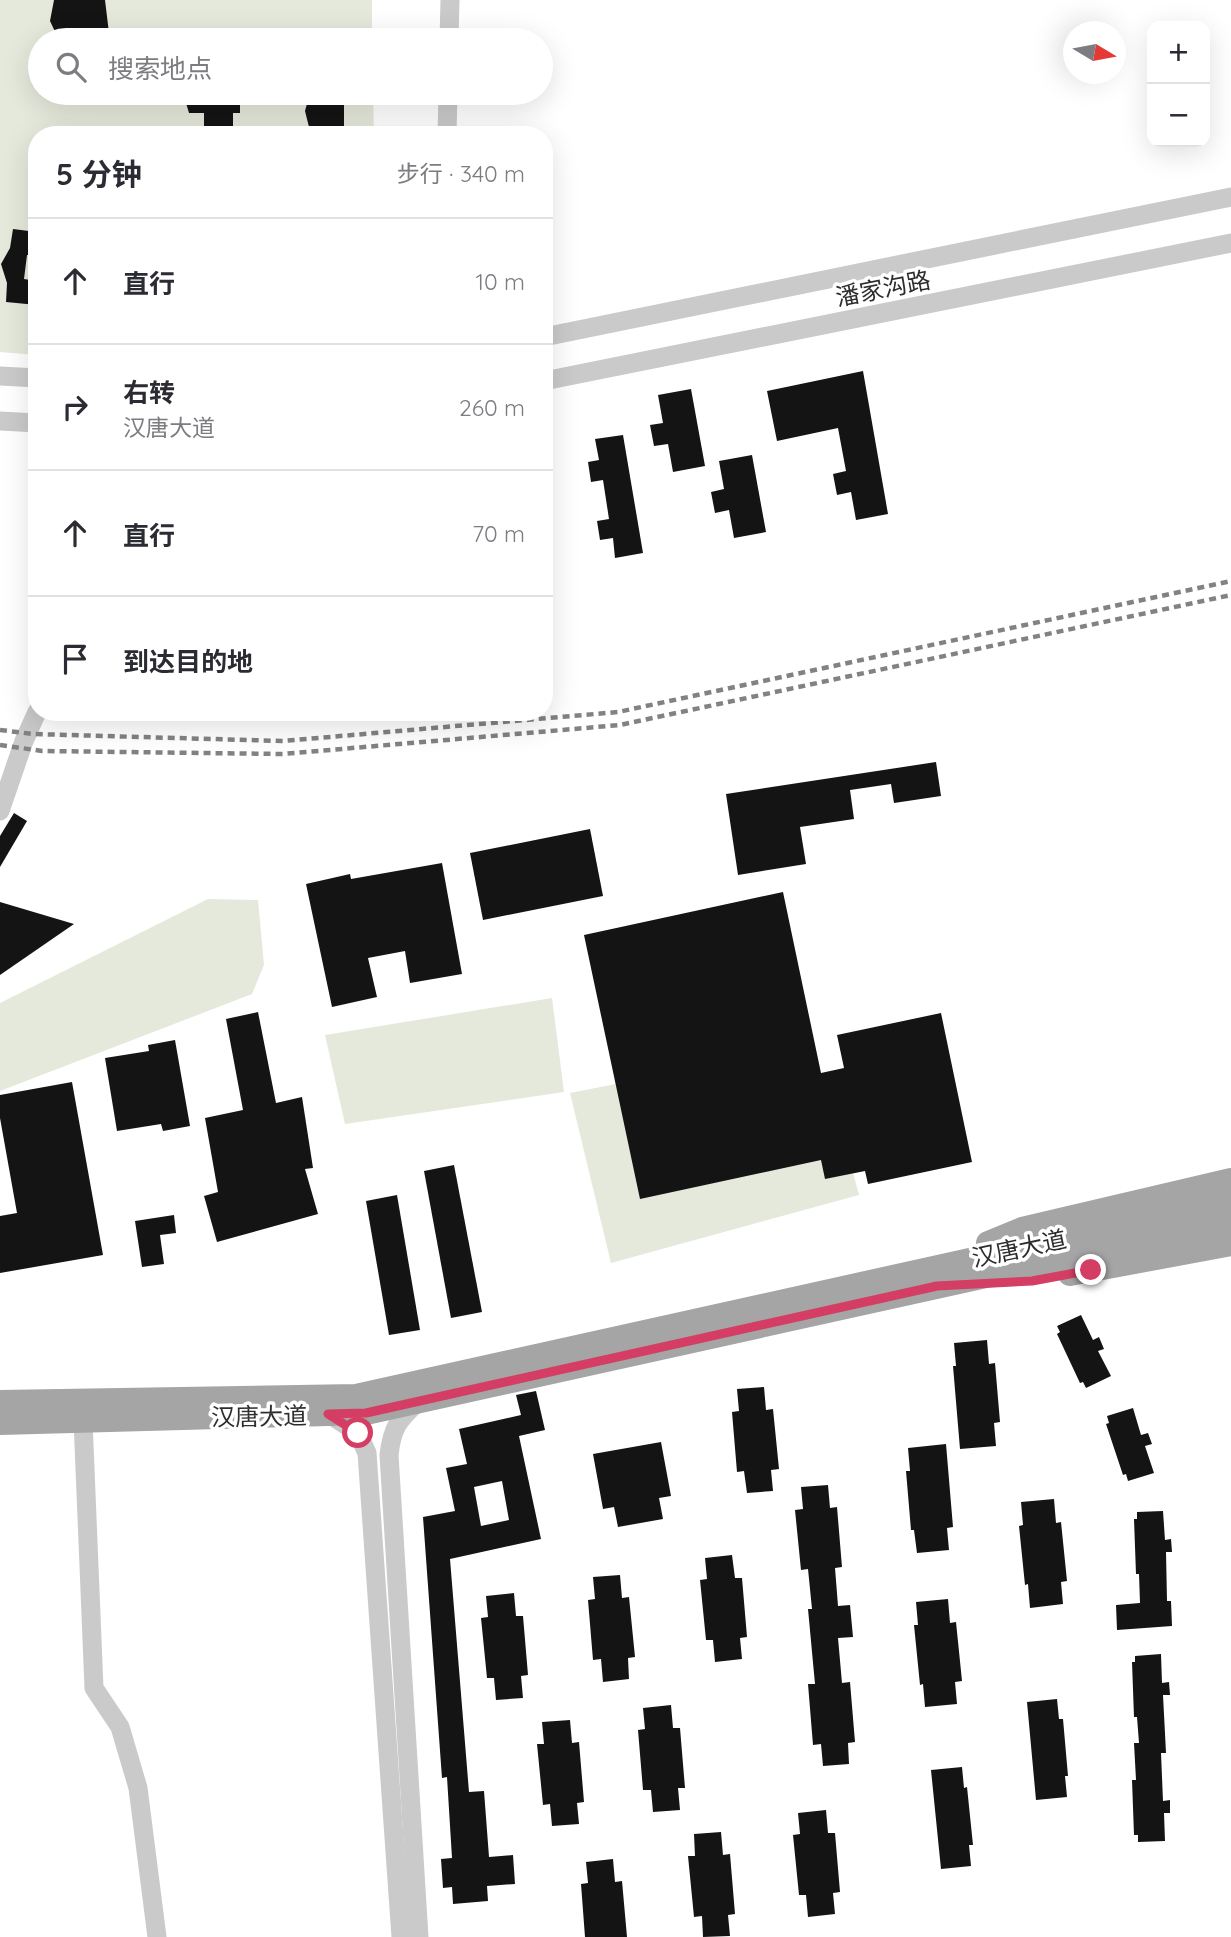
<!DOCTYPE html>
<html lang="zh">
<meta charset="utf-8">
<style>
:root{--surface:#fff;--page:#f7f7f7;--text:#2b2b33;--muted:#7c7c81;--line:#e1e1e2}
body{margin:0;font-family:Quicksand,"Noto Sans SC",sans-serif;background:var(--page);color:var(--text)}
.controls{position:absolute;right:21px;top:21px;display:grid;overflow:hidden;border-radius:14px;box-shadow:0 7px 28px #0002}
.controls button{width:63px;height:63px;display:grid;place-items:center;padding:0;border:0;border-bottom:2px solid var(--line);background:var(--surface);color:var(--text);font:35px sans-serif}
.compass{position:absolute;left:1063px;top:21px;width:63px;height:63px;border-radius:50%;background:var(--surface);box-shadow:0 7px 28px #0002;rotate:100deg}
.stop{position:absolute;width:21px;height:21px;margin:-16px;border:5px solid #d43e65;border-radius:50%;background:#fff}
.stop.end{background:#d43e65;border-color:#fff;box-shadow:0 2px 7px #0008}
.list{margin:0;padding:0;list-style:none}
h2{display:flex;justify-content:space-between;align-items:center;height:91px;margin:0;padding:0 28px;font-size:30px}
h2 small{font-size:23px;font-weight:400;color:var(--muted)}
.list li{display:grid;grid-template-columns:46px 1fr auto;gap:21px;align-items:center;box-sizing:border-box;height:126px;padding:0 28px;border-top:2px solid var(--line)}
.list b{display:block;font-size:26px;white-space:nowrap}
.list p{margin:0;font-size:23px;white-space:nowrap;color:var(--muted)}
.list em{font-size:23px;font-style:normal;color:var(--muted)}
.icon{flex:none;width:38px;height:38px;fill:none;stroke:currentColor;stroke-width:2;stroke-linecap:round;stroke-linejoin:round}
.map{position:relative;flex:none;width:1231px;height:1937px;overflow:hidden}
.search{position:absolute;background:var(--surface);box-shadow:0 7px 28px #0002;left:28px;top:28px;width:525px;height:77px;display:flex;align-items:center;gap:18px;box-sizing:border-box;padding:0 24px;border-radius:38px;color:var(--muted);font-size:26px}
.panel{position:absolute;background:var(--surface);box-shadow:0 7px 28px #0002;left:28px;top:126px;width:525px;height:595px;border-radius:28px}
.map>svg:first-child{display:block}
</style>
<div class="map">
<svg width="1231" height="1937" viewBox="0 0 1231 1937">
<rect width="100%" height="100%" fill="#fff"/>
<g fill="#e5e9db">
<polygon points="0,0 372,0 372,40 40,40 40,93 373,93 374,135 37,135 37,355 0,352"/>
<polygon points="208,899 258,900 264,965 252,994 0,1091 0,1003"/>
<polygon points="552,998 564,1092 345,1124 325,1035"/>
<polygon points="626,1082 843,1135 859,1195 611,1263 570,1093"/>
</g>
<g fill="#141414" fill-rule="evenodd">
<polygon points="54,0 105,0 109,33 98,34 99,40 70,40 70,37 58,38 50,21"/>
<polygon points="183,93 240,93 240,113 233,113 233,135 204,135 204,113 189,113"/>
<polygon points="310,93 344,93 344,135 318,135 318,127 309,127 305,111"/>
<polygon points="13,229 37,232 37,256 27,255 24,279 37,281 37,305 6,302 7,283 1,264 10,248"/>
<polygon points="863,371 888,514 856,520 851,492 837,495 833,474 846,471 838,428 777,441 767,391"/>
<polygon points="691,389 705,466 673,472 668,444 654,446 650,425 663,423 658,395"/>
<polygon points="623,435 643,553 615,558 613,538 600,540 597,521 609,519 603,480 591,482 588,462 599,460 595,439"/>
<polygon points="752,455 766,532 734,538 729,510 715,513 711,492 724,489 719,461"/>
<polygon points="936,762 941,796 894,803 891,784 850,790 854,819 800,827 806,864 738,875 726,794"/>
<polygon points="14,813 27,821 0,867 0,836"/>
<polygon points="590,829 603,896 483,920 470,853"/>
<polygon points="442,863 462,974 410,983 405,951 368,958 377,997 332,1007 306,884 350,874 351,879"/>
<polygon points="783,892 821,1073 844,1068 837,1035 941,1013 972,1162 868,1184 865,1171 825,1179 821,1160 640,1199 584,935"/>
<polygon points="0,902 74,924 0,975"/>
<polygon points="258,1012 276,1103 302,1097 313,1168 305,1169 318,1214 217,1242 204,1196 218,1192 205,1118 243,1110 226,1019"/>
<polygon points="175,1040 190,1126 163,1131 161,1124 117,1131 105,1058 149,1051 148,1045"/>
<polygon points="72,1082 103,1255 0,1273 0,1216 17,1213 0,1118 0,1095"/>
<polygon points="454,1165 482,1312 451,1318 424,1171"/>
<polygon points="397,1195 420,1330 389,1335 366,1201"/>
<polygon points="174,1215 176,1233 160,1235 164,1264 142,1267 135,1221"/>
<polygon points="1081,1315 1093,1340 1099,1337 1104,1349 1098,1351 1111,1376 1086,1388 1083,1382 1080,1383 1057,1334 1060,1332 1057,1326"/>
<polygon points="987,1340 989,1364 995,1363 1000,1422 994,1423 996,1446 960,1449 953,1366 956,1366 954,1343"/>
<polygon points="764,1387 766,1410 773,1409 779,1469 771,1470 773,1491 747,1493 744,1471 737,1472 732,1412 739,1411 737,1389"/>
<path d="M536,1391L545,1430L519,1436L541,1539L450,1559L469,1792L484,1791L489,1857L513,1855L515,1884L487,1886L488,1901L453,1904L452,1887L443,1888L441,1859L452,1858L447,1777L442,1778L423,1517L455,1511L446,1468L467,1464L459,1429L521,1415L516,1395ZM502,1481L509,1520L481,1526L474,1487Z"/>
<polygon points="1133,1408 1141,1435 1148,1433 1152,1444 1145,1446 1154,1473 1128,1481 1126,1474 1123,1475 1106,1424 1109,1423 1107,1416"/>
<polygon points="661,1442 671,1496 659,1498 663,1519 618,1527 614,1507 603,1509 593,1454"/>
<polygon points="946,1444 953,1527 947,1528 949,1550 917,1553 914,1530 911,1530 906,1471 910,1471 908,1448"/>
<polygon points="828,1485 830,1508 837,1507 842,1567 835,1568 838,1606 850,1605 853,1637 838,1638 842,1683 850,1682 855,1742 848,1743 849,1764 823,1766 821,1744 813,1745 808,1684 815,1684 808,1609 812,1609 808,1569 801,1570 795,1510 803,1509 801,1487"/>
<polygon points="1054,1499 1056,1523 1061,1522 1067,1581 1061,1582 1063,1604 1030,1608 1028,1584 1025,1585 1019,1526 1023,1525 1021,1502"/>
<polygon points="1163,1511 1165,1540 1171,1539 1172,1552 1166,1552 1167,1601 1171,1601 1172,1626 1117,1630 1116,1605 1140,1603 1139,1574 1136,1574 1134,1519 1137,1519 1137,1512"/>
<polygon points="732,1555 735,1578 742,1578 747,1637 740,1638 742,1659 715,1662 713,1640 706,1640 700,1580 707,1579 705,1558"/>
<polygon points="620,1575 622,1598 629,1597 635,1657 628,1658 629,1679 603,1682 601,1659 593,1660 588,1600 595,1599 593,1577"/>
<polygon points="514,1593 516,1616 523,1616 528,1675 521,1676 523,1698 496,1700 494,1678 487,1678 481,1618 488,1617 486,1596"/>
<polygon points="948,1599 950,1623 956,1622 962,1681 955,1682 957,1704 925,1707 923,1684 920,1685 914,1625 918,1625 916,1602"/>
<polygon points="1161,1654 1162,1683 1169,1682 1170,1695 1163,1695 1166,1753 1161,1753 1163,1801 1170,1800 1170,1813 1164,1813 1165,1841 1138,1842 1138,1835 1134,1835 1132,1780 1136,1780 1134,1743 1139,1743 1137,1717 1134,1717 1132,1662 1135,1662 1135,1656"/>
<polygon points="1057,1699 1059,1719 1063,1719 1068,1776 1065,1776 1067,1797 1036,1800 1027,1702"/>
<polygon points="671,1705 673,1728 680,1728 685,1788 678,1788 680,1810 653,1812 651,1790 643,1790 638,1730 645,1729 643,1708"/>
<polygon points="570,1720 572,1743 579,1742 584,1802 577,1803 579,1824 552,1826 550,1804 543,1805 537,1744 544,1744 542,1722"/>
<polygon points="962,1767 964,1788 967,1787 973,1845 969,1845 971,1866 941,1869 931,1770"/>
<polygon points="826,1810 828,1833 835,1833 840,1892 833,1893 835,1914 808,1917 806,1895 799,1895 793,1835 800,1834 798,1813"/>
<polygon points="721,1832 723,1855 730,1854 735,1914 728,1915 730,1936 703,1937 702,1916 694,1917 688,1856 695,1856 694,1834"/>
<polygon points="613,1859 615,1882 622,1881 627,1937 585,1937 581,1884 588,1883 586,1862"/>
</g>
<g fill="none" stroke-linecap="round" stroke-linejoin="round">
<g stroke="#cacaca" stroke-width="19">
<polyline points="449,40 450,0"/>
<polyline points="447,135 448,93"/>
<polyline points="544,337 1231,197"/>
<polyline points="0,376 37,378"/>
<polyline points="544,381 1231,243"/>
<polyline points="0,421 37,423"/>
<polyline points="0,811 24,741 37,712"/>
<path d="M418,1402C398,1420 392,1428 389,1455L419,1937"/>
<polyline points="329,1414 358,1433 367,1453 401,1937"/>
<polyline points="83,1420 94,1688 120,1727 138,1788 157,1937"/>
</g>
<g stroke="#a5a5a5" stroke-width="24">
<polyline points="988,1243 1022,1229 1231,1180"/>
<polyline points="1070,1274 1231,1244"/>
<polyline points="0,1402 356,1396 1231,1202"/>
<polyline points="0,1423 366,1413 1231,1222"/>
</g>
<g stroke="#828282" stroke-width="4.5" stroke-dasharray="7 5" stroke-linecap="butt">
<polyline points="0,730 33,734 283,741 618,712 1231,581"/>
<polyline points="0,745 42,751 283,754 620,725 1231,595"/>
</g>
</g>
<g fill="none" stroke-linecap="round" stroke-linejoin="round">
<polyline stroke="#d43e65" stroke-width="9" points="358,1433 328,1414 366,1413 937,1286 1032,1281 1091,1270"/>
</g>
<g text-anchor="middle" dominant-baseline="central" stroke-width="7" stroke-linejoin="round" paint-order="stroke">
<g font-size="24" fill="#2d2d2d" stroke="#fff">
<text transform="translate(883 288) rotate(-11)">潘家沟路</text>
<text transform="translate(1019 1248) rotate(-12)">汉唐大道</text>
<text transform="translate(259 1416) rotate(-1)">汉唐大道</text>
</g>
</g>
</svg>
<div class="controls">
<button>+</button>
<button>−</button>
</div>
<svg class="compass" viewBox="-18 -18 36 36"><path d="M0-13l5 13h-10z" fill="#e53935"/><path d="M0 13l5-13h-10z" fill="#7c7c81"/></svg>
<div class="stop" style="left:358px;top:1433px"></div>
<div class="stop end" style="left:1091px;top:1270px"></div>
<div class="search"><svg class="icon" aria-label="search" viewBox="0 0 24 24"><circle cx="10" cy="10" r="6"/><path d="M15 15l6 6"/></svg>搜索地点</div>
<section class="panel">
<h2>5 分钟<small>步行 · 340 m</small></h2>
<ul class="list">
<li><svg class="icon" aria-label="ahead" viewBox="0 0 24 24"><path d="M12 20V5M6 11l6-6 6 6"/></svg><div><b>直行</b></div><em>10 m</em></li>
<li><svg class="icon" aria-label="right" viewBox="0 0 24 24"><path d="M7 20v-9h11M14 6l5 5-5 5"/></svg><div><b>右转</b><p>汉唐大道</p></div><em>260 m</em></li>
<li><svg class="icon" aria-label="ahead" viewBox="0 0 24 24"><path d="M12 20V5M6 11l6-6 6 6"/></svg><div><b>直行</b></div><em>70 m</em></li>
<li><svg class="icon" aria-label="arrive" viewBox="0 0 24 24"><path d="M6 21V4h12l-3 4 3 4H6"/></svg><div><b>到达目的地</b></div></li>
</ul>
</section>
</div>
